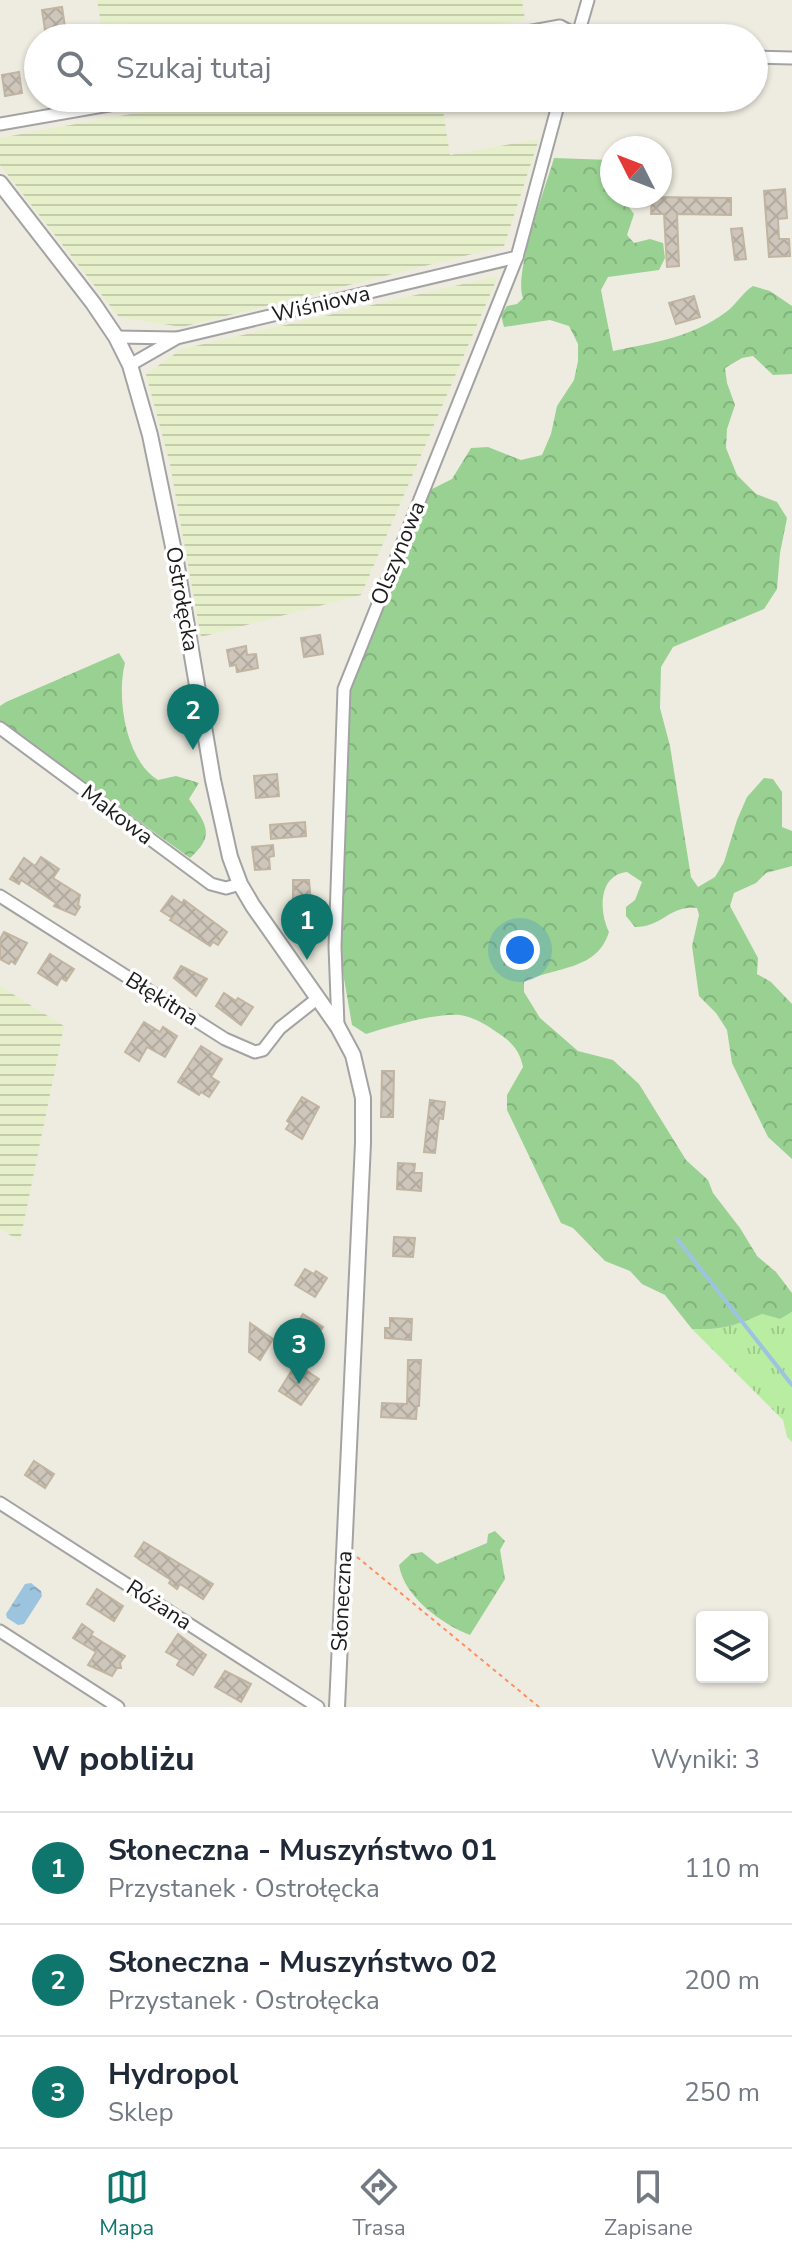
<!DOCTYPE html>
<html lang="pl">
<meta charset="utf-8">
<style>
:root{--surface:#fff;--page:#f2f2f3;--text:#1f2937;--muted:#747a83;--line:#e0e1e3;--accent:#0f766e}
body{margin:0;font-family:"Nunito Sans",sans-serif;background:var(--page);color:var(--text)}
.controls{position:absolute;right:24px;bottom:24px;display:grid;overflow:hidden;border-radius:8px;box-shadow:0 2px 6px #0004}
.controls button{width:72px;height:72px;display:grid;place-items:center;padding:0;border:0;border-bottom:2px solid var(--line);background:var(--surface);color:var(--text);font:40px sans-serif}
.compass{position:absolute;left:600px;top:136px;width:72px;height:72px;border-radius:50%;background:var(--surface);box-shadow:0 2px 6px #0004;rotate:312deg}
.you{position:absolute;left:520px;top:950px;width:28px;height:28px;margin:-20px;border:6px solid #fff;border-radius:50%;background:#1a73e8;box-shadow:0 0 0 12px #1a73e833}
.badge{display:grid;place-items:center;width:52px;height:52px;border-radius:50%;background:var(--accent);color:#fff;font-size:26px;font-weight:700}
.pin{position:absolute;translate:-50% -66px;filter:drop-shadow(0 2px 4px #0008)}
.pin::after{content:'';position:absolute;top:42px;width:28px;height:24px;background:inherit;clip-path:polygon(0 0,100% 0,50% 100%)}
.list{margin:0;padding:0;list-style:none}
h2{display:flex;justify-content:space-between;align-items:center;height:104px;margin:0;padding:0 32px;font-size:34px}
h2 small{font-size:26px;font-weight:400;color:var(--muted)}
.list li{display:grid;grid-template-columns:52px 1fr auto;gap:24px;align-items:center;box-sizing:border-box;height:112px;padding:0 32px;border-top:2px solid var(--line)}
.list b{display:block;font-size:30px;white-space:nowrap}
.list p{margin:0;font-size:26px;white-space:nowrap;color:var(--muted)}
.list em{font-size:26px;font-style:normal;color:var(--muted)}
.icon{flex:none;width:44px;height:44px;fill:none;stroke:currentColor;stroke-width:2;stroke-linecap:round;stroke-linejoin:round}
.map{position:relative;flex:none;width:792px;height:1707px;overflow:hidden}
.search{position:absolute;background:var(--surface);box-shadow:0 2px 6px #0004;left:24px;right:24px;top:24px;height:88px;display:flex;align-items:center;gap:20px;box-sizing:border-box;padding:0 28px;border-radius:44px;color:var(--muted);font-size:30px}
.sheet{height:440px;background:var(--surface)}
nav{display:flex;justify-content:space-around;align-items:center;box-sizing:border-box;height:112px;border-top:2px solid var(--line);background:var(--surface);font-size:22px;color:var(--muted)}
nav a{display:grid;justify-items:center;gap:4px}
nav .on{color:var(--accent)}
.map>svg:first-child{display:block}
</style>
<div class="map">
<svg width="792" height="1707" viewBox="0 0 792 1707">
<defs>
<pattern id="farmland-rules" width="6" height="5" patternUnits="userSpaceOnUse" patternTransform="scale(2)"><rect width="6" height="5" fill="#e5efca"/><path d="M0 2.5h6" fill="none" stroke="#c4ccad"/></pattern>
<pattern id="grass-tufts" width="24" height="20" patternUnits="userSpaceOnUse" patternTransform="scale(2)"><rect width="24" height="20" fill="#b9eda2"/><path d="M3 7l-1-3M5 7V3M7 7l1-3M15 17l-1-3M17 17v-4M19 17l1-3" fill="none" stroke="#9ecb8b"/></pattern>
<pattern id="forest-crowns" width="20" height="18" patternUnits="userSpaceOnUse" patternTransform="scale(2)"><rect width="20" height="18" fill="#99d192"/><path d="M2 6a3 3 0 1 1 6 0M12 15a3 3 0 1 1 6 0" fill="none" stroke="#83b37d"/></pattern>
<pattern id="water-ripples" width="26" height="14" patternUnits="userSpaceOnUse" patternTransform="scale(2)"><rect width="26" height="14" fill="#9dc4df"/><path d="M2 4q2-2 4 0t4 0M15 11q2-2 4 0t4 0" fill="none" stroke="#87a8bf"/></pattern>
<pattern id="building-cross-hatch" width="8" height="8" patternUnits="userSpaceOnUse" patternTransform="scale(2)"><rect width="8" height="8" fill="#cec6ba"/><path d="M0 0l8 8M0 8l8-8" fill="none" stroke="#b0aa9f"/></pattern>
</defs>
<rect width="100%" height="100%" fill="#eeece0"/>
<g fill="url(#farmland-rules)">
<polygon points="97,0 522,0 525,20 411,38 128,38 126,23 101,24"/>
<polygon points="217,98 441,98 450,155 539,139 504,246 182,327 119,317 0,165 0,138"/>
<polygon points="498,276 361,595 201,637 170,464 146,374 182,349"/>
<polygon points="0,986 64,1026 20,1241 0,1229"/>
</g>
<path fill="url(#grass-tufts)" d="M792,1312V1442L787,1437L783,1420L692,1329C723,1330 734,1326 762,1314L780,1319Z"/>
<g fill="url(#forest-crowns)">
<path d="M554,158L612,160V196H632L628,206L634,214L627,235L634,243L650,239L663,243L665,258L659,270L608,277L601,290L613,351C652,343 693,337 726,312C736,305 742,293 753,286L770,291L792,306V374L773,375L753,356L742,358L725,368L727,383L735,405L727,429L726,448L737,475L756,494L777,502L787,518L780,553L777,589L764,609L673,647L661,667L660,708L670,746L691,877L698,887L715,877L724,862L737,820L747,797L764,778L773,779L782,792V827L792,831V866L766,873L756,883L734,893L730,906L758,958L757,974L771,982L792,1004V1159L768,1137L732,1063L727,1030L716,1013L699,996L692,946L699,915L697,908C669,905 663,927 635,927L626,916V907L635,900L642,882L627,872C598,875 599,912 609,932C597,971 556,966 524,982V992L540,1018L578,1051L613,1060L639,1084L686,1160L708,1180L713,1193L740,1228L757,1256L776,1272L792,1293V1312L780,1319L762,1314C734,1326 723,1330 692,1329L665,1295L642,1284L630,1271L605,1261L573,1228L561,1223L507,1110V1095L523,1067C520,1051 512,1042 498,1033C488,1026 477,1019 465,1016C443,1010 389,1027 366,1034L352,1025L338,944L345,827L346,705L351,681L428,491L452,479L471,448L488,447L521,460L542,455L551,434L557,406L574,380L578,361V344L569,326L550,320L504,327L501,315L507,306L517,304L523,298C513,273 546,186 554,158Z"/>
<path d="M119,653L125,663C116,698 126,761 158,780L176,776L199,783L189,799C206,824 216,835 190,858L0,721V706L6,702Z"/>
<path d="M495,1531L505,1541L500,1550L505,1579L470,1635C442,1624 404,1597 399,1565L411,1554L422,1552L437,1564L487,1543L488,1534Z"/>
</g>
<polygon fill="url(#water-ripples)" points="31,1583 41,1591 42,1596 24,1624 18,1625 7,1618 6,1614 25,1584"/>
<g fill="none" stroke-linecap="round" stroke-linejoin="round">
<polyline stroke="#9dc4df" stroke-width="4" points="677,1239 792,1385"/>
</g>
<g fill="url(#building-cross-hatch)" stroke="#c1b5a2" stroke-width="2">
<polygon points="62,7 65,27 45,30 42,10"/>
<polygon points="19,72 22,93 5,96 2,75"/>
<polygon points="785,189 787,218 778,219 779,239 789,239 790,256 769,257 764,191"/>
<polygon points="652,197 731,198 731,215 677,214 679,266 667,267 664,214 651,214"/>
<polygon points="742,228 746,259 735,260 731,229"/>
<polygon points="694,296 700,317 676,324 669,303"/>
<polygon points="320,635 323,654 304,657 301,638"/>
<polygon points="246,646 247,655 256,654 258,668 237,672 236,665 230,666 227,650"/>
<polygon points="277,774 279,796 256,798 254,776"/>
<polygon points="305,822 306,836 271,839 270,825"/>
<polygon points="273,845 274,856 269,857 270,869 255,870 252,847"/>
<polygon points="41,857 59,869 53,878 80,895 78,905 80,907 75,915 54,906 56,903 21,880 19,884 10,879 24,858 35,866"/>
<polygon points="293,880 309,880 311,902 308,904 293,904"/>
<polygon points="172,896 182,903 184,900 227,932 218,945 213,942 210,946 170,920 172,918 161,911"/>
<polygon points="4,932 27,943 15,964 11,961 9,964 0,959 0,939"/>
<polygon points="50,954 74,969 66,981 61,978 57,985 38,973"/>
<polygon points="181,966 207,979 196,996 174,978"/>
<polygon points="224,993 236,1001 238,998 253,1007 241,1025 216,1006"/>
<polygon points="144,1022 160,1032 163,1027 177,1036 165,1057 147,1047 139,1061 125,1052"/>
<polygon points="201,1046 222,1059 211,1077 219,1082 209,1097 201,1092 199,1095 178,1082"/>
<polygon points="382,1071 394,1071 393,1117 381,1117"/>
<polygon points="302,1097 319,1107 302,1139 286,1129 290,1123 287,1121"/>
<polygon points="430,1100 445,1102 443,1119 439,1118 435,1153 424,1152"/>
<polygon points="398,1163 415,1164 414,1173 422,1173 421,1191 397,1189"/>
<polygon points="394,1237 415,1238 413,1257 393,1256"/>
<polygon points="305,1269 314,1274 316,1271 327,1278 315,1297 295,1285"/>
<polygon points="303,1314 323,1327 310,1347 290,1335"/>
<polygon points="390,1318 412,1319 411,1340 385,1338 385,1328 390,1328"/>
<polygon points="250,1323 273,1339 260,1360 249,1352"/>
<polygon points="408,1360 421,1360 419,1406 417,1406 416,1419 381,1417 382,1403 407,1404"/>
<polygon points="296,1364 319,1379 301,1405 279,1391"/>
<polygon points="34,1461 54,1474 45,1488 25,1475"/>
<polygon points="144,1542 213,1584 203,1599 180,1584 177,1589 169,1583 171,1580 140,1560 135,1556"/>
<polygon points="97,1589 123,1606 114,1621 87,1604"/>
<polygon points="82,1624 93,1632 91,1635 125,1656 120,1663 121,1668 117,1668 112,1676 88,1665 96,1652 73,1638"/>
<polygon points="178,1634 206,1655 193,1675 177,1665 180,1660 166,1652"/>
<polygon points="225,1671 251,1684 241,1702 215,1687"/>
</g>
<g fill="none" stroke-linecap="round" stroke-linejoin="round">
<defs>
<g id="minor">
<polyline points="493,38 560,26 577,35"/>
<polyline points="577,38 588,0"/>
<polyline points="754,57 792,58"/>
<polyline points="0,124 149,98"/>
<polyline points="116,337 176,338"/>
<polyline points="130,365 177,338 517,257"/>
<polyline points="0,728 211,884 226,888 240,884"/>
<polyline points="0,896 225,1039 255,1052 263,1050 280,1028 318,998"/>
<polyline points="338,1026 335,946 344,689 517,257 560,98"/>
<polyline points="0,1503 318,1707"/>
<polyline points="0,1631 118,1707"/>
</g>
<polyline id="tertiary" points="0,183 93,303 116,337 130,365 150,435 176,561 213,780 230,857 240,884 253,906 338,1027 353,1055 363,1098 363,1143 337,1707"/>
</defs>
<use href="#minor" stroke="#a3a3a3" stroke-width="15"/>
<use href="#tertiary" stroke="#a3a3a3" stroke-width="18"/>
<polyline stroke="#ff8e61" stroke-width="2" stroke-dasharray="4 4" stroke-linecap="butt" points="357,1557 539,1707"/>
<use href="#minor" stroke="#fff" stroke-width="11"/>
<use href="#tertiary" stroke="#fff" stroke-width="14"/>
</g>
<g text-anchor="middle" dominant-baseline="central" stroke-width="7" stroke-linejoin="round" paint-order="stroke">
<g font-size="22" fill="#1c1c1c" stroke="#fff">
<text transform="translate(321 304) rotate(-13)">Wiśniowa</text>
<text transform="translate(398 553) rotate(-68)">Olszynowa</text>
<text transform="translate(182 599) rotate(80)">Ostrołęcka</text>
<text transform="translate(117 815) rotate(37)">Makowa</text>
<text transform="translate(162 999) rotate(32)">Błękitna</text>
<text transform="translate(342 1601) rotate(-87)">Słoneczna</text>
<text transform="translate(159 1605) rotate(33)">Różana</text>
</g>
</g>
</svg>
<div class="controls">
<button><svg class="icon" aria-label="layers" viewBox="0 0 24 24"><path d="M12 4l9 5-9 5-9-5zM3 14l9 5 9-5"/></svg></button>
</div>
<svg class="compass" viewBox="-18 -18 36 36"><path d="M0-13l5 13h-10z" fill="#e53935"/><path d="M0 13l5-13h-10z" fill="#747a83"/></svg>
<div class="you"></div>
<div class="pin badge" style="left:307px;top:960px">1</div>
<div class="pin badge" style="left:193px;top:750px">2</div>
<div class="pin badge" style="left:299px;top:1384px">3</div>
<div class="search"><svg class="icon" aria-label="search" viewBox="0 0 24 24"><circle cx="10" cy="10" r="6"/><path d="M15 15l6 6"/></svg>Szukaj tutaj</div>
</div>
<section class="sheet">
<h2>W pobliżu<small>Wyniki: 3</small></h2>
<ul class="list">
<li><span class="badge">1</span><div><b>Słoneczna - Muszyństwo 01</b><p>Przystanek · Ostrołęcka</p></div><em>110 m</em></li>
<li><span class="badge">2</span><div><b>Słoneczna - Muszyństwo 02</b><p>Przystanek · Ostrołęcka</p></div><em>200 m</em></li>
<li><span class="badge">3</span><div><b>Hydropol</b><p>Sklep</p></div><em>250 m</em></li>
</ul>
</section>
<nav>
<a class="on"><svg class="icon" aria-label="map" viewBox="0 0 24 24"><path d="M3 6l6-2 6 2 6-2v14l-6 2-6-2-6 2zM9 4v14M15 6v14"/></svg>Mapa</a>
<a><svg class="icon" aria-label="directions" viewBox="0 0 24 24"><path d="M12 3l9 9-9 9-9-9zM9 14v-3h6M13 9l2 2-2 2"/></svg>Trasa</a>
<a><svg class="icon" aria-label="saved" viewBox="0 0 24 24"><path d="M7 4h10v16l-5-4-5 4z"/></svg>Zapisane</a>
</nav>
